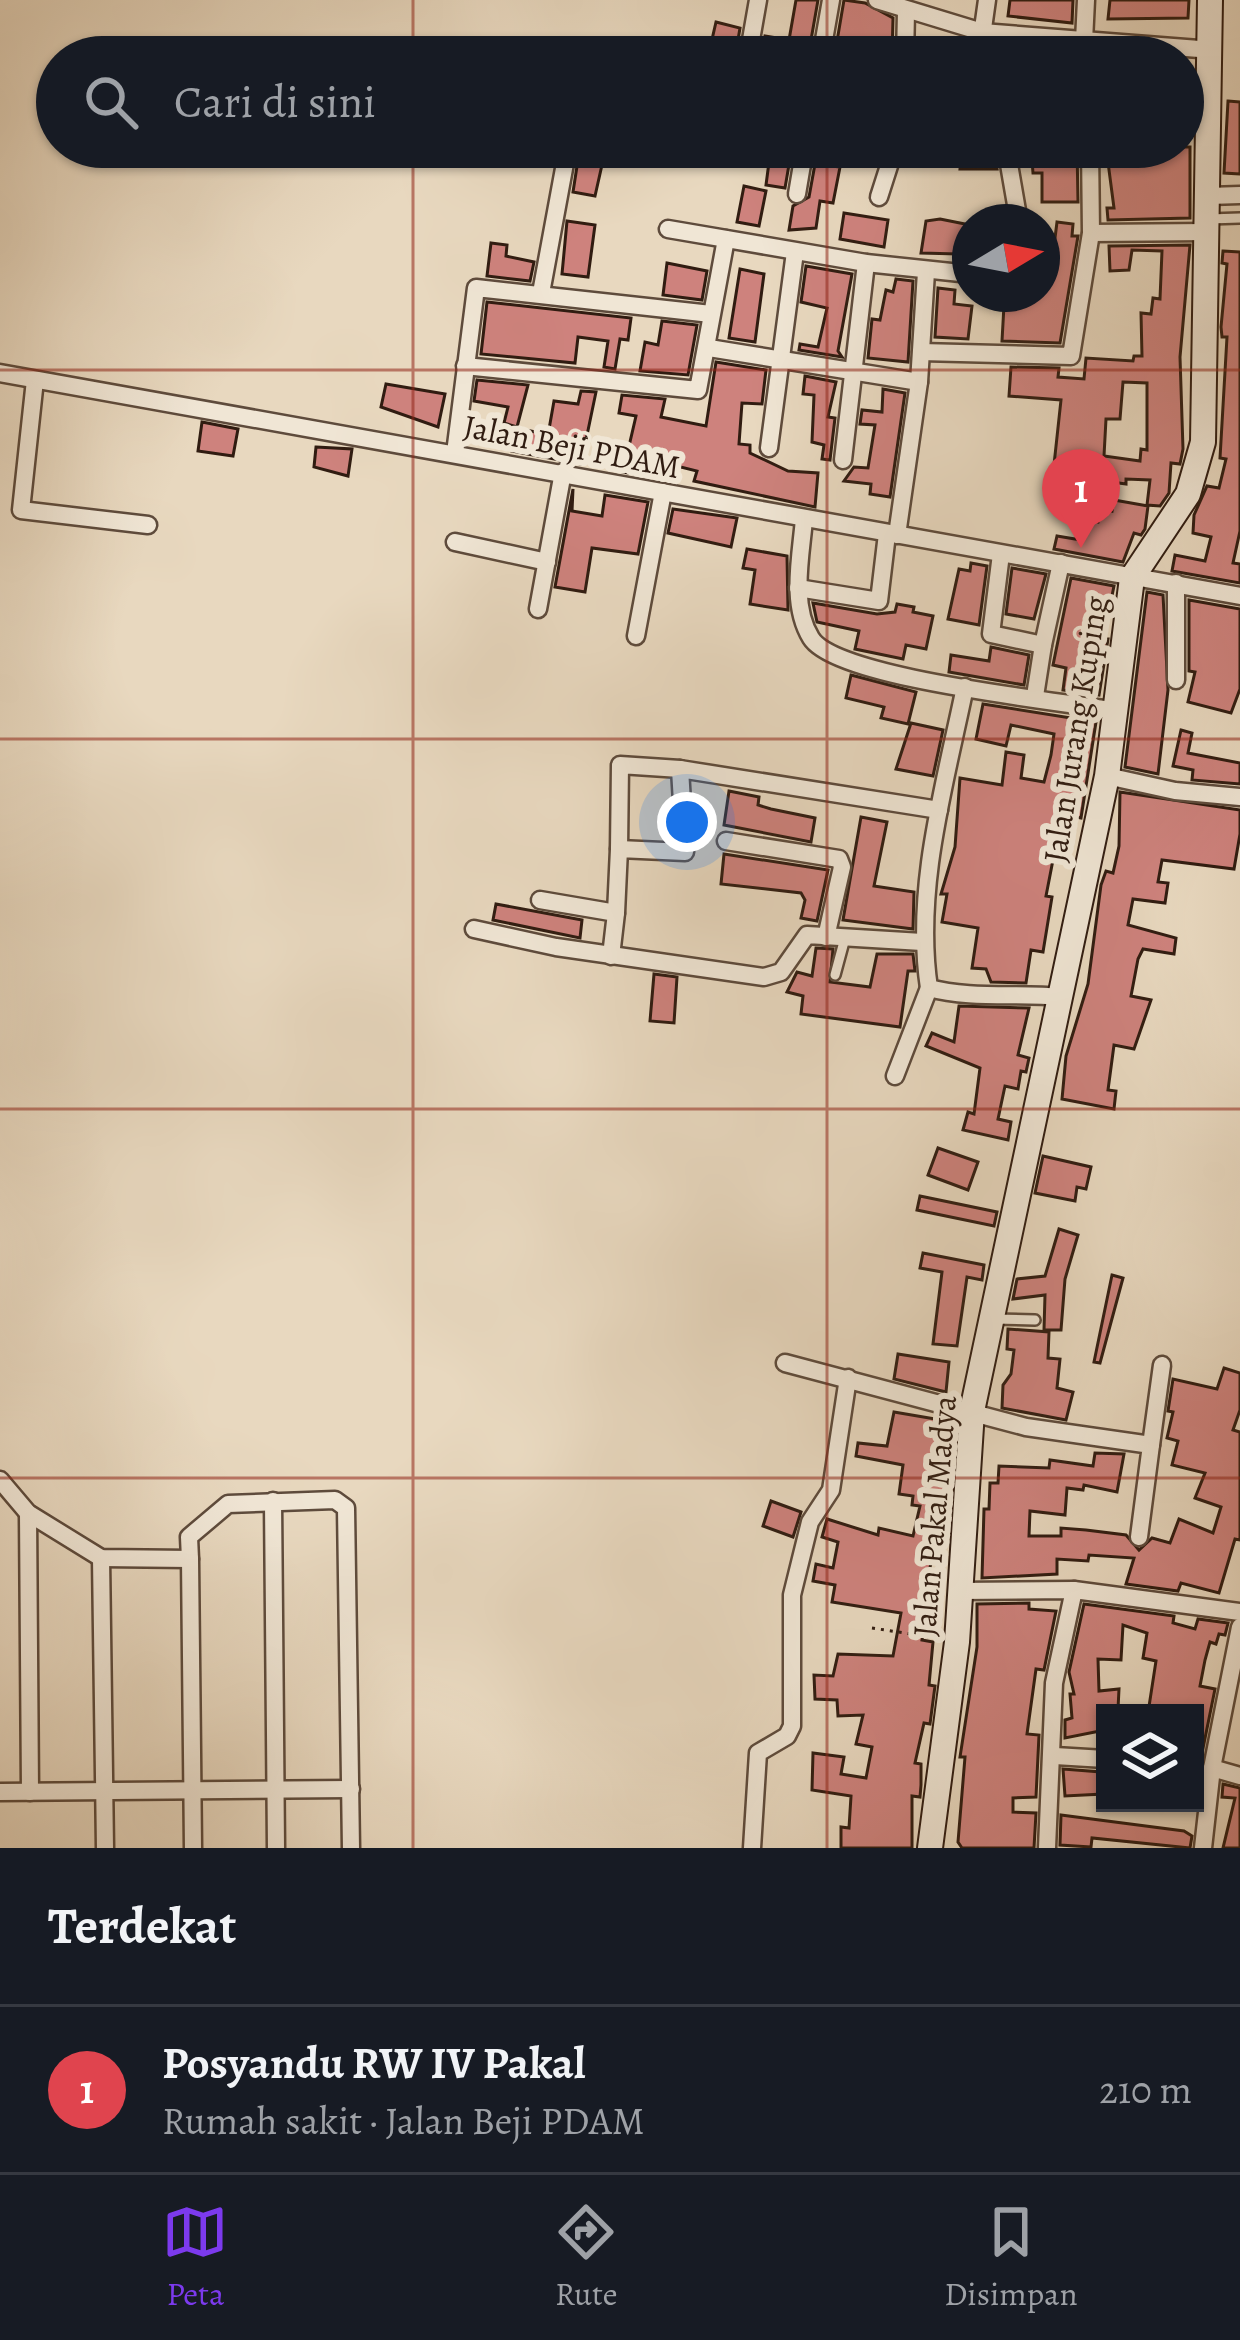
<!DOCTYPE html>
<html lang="id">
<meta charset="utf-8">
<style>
:root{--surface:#171b24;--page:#20242c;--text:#f1f3f6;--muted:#9ea1a6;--line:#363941;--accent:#7c3aed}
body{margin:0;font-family:Alegreya,serif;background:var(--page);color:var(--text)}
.controls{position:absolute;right:36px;bottom:36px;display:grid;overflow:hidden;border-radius:0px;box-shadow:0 3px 9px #0004}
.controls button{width:108px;height:108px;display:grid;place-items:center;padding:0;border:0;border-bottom:3px solid var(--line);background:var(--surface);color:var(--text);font:60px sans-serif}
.compass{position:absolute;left:952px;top:204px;width:108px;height:108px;border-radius:50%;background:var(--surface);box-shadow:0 3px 9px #0004;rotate:80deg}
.you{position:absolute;left:687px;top:822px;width:42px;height:42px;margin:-30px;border:9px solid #fff;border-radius:50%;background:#1a73e8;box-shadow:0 0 0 18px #1a73e833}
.badge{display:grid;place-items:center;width:78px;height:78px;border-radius:50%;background:var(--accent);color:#fff;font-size:39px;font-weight:700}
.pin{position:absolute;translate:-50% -99px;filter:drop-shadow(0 3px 6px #0008)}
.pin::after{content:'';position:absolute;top:63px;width:42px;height:36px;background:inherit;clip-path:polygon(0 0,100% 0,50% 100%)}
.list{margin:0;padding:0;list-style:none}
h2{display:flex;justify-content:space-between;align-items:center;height:156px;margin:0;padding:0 48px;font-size:51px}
h2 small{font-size:39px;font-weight:400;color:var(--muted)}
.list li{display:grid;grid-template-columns:78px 1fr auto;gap:36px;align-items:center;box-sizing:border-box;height:168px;padding:0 48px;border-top:3px solid var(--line)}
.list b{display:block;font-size:45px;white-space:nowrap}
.list p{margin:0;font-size:39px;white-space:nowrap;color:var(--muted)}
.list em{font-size:39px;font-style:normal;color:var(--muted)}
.icon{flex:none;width:66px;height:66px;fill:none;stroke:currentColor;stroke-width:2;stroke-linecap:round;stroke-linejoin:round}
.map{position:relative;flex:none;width:1240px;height:1848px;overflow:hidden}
.search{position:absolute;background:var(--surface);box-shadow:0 3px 9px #0004;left:36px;right:36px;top:36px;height:132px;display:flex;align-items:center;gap:30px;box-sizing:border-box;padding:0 42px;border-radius:66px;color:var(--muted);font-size:45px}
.sheet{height:324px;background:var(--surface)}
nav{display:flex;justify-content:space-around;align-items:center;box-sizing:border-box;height:168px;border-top:3px solid var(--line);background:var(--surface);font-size:33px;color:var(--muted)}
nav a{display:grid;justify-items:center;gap:6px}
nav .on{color:var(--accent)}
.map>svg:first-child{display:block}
</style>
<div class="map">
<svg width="1240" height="1848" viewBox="0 0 1240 1848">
<rect width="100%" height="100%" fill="#e8d8bf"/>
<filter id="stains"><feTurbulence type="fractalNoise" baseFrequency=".00167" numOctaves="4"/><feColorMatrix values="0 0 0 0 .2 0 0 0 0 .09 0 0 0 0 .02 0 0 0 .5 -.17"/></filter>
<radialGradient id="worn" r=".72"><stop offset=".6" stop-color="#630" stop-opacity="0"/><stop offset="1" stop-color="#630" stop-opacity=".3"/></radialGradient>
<g fill="#ce827d" stroke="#301c11" stroke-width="3" fill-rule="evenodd">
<polygon points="796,0 818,0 808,57 761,57 765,36 789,40"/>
<polygon points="844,0 865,3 893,18 892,57 835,53"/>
<polygon points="1010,0 1073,0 1072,23 1008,16"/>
<polygon points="1110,0 1189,0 1188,18 1108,19"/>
<polygon points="716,22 740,28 735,57 708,57"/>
<polygon points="1228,101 1240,102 1240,174 1224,173"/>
<polygon points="580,147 606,147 595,196 573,192"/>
<polygon points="771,147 792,147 785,188 766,185"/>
<polygon points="962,147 993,147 997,169 960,169"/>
<polygon points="1048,147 1077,147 1078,202 1042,202 1042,173 1033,173 1031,148"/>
<polygon points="1106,147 1190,147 1190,218 1108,220 1107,208 1114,208"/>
<polygon points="815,164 840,167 833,203 820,201 816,228 789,230 793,206 809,197"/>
<polygon points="744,186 766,191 759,226 737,222"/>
<polygon points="844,213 888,220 884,247 840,239"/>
<polygon points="940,219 970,225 970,240 960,238 958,254 921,253 926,221"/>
<polygon points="567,221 595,225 588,277 562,274"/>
<polygon points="1057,222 1073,224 1072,236 1078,236 1060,343 1002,341 1004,305 981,302 982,294 1042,294 1046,245 1054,246"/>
<polygon points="491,243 507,245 506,256 534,262 530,281 487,276"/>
<path d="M1190,245L1180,357L1183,449L1180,464L1171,463L1169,493L1160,506L1147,505L1150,480L1126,479V484L1053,474L1061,400L1009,396L1011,367L1059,368L1058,377L1084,379L1086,358L1133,361L1134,356H1142L1141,313L1151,314L1153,298L1160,299L1162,251L1132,250L1129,270L1110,271L1109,246ZM1123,382L1147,383V450L1141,449L1140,461L1104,456L1106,419H1120Z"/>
<polygon points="1223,251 1240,252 1240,531 1233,563 1240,564 1240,583 1172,571 1175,555 1205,561 1211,537 1193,533 1194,515 1207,486 1219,488 1226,459 1220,458 1227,337 1222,337 1221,327 1227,264 1222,263"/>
<polygon points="667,263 707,271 702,300 663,295"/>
<polygon points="806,266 852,274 838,351 842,357 799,350 800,344 818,347 827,308 801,302"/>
<polygon points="740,269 764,274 755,342 729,338"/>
<polygon points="896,279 913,281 908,362 868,358 872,319 880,320 886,290 893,292"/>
<polygon points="938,288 955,290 954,304 972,306 968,339 935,337"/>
<polygon points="487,302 631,318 628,340 620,339 615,369 604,367 608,341 578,337 575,363 481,354"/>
<polygon points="662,321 697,325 688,375 640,371 645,342 658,345"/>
<polygon points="716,362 766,370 762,404 742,403 739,444 750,445 750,453 788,471 818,473 815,507 694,481 697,471 665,463 663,479 623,472 636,416 619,413 622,395 665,399 661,417 706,426"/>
<polygon points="805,376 836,382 828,417 835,418 830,460 822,459 824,445 812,442 814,395 803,394"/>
<polygon points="477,380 528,385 517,427 504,423 508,407 474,401"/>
<polygon points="386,384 445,394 438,427 381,407"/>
<polygon points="883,389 905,393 890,497 870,494 871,484 844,481 854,467 868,468 875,425 860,424 862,410 882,412"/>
<polygon points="581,391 596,392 581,464 512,451 518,428 548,435 554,401 578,404"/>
<polygon points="202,422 238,429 233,456 198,451"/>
<polygon points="316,447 352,449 348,476 314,467"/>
<polygon points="573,489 572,511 602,516 605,495 648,502 638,554 592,548 585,592 555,587"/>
<polygon points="1114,500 1148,506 1145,529 1141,535 1134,533 1123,562 1054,549 1057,536 1081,540 1084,519 1098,522 1101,508 1112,511"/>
<polygon points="673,509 737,518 731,547 668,533"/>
<polygon points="747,549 787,556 788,610 750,604 755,570 743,568"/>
<polygon points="971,563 987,566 979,625 948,619 959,569 970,571"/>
<polygon points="1012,568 1046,574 1034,619 1006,614"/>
<polygon points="1071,578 1114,586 1103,639 1108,639 1099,695 1063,690 1066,668 1053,665"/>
<polygon points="1147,592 1163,595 1168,690 1158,774 1125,767"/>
<polygon points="1189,600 1240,609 1240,689 1231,713 1188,702 1195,672 1189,671"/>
<polygon points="813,603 877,614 895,612 897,604 914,607 913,612 933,616 926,649 906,645 903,659 855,649 859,631 817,622"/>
<polygon points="991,647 1029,655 1024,685 949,672 951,655 989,661"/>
<polygon points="851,675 916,692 908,724 881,718 884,707 846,698"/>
<polygon points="983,704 1096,722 1081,818 1065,815 1059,829 1046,896 1052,897 1043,952 1031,950 1026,983 991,982 986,969 972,968 978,928 942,922 947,894 941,894 955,847 960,778 1002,785 1006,752 1024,755 1021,778 1044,782 1051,755 1054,734 1011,725 1006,746 976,739"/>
<polygon points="911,723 943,730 933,776 896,769"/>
<polygon points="1181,730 1192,733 1188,753 1240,763 1240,784 1192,780 1193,770 1173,766"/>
<polygon points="729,791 759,797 758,805 771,809 815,818 811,842 724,825"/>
<polygon points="1120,792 1240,810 1240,834 1234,869 1162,860 1158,882 1168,883 1165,903 1133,899 1128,925 1176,938 1174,954 1143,949 1138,959 1131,996 1151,1000 1134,1049 1114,1045 1108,1090 1116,1091 1114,1109 1062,1099 1066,1056 1088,984 1101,885 1106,871 1113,873 1119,846"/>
<polygon points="861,817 887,822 874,886 914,892 913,929 843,920"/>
<polygon points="724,854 828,870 817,921 801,918 805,900 801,893 721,884"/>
<polygon points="496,904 582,920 580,938 493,920"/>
<polygon points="816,948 833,949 830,982 870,987 877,954 913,954 915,971 908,971 900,1027 801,1014 803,996 787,992 797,972 812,976"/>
<polygon points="654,974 677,977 674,1023 650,1021"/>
<polygon points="959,1006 1029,1008 1018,1055 1029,1058 1026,1072 1021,1071 1018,1089 1005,1086 998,1119 1011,1122 1008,1140 963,1130 968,1112 974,1114 980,1068 926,1046 932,1033 954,1042"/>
<polygon points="938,1148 978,1162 968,1190 928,1175"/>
<polygon points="1043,1156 1091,1167 1086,1189 1077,1187 1075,1201 1035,1193"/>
<polygon points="920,1196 997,1212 994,1226 917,1210"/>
<polygon points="1059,1229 1078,1235 1065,1279 1061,1330 1044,1330 1045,1295 1013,1299 1017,1279 1045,1276"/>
<polygon points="923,1253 984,1265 982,1280 967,1277 957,1346 933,1344 942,1272 920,1268"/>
<polygon points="1112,1275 1123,1278 1100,1363 1094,1362"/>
<polygon points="1008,1329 1049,1332 1048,1358 1060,1359 1057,1388 1073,1392 1066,1420 1002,1408 1003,1385 1011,1374 1014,1350 1007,1349"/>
<polygon points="898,1354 949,1362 946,1392 894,1379"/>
<polygon points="1224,1368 1240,1373 1240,1410 1233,1430 1240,1432 1240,1540 1235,1539 1219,1593 1181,1583 1178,1591 1126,1584 1134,1558 1089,1555 1088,1561 1057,1559 1057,1574 982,1578 984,1509 989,1509 990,1483 998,1483 999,1466 1049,1468 1050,1460 1093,1466 1095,1453 1124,1454 1117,1492 1084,1485 1083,1490 1067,1488 1065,1515 1030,1511 1029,1536 1061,1536 1061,1528 1086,1530 1126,1535 1139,1550 1152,1538 1170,1543 1179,1519 1213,1533 1221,1507 1195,1498 1205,1473 1172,1465 1178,1441 1167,1438 1173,1412 1168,1411 1173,1379 1217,1389"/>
<polygon points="894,1412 947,1421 944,1513 926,1583 929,1601 922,1640 933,1642 929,1685 935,1686 930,1724 924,1723 915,1763 921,1764 921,1785 920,1797 912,1796 912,1848 841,1848 841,1827 849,1828 851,1796 812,1790 813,1753 844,1757 841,1774 866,1778 872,1747 856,1744 863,1715 838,1716 837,1700 815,1699 814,1675 833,1676 838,1654 893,1656 901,1613 832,1602 835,1585 813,1581 816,1564 833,1568 838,1542 822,1537 827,1519 878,1535 879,1528 913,1536 920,1506 912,1505 913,1496 899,1494 903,1465 856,1456 858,1443 887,1446"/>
<polygon points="771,1501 801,1512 793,1537 763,1526"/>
<polygon points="1029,1603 1029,1609 1056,1611 1044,1670 1036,1669 1027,1734 1039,1735 1036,1797 1013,1798 1013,1812 1036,1813 1034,1848 962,1848 958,1842 965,1757 960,1757 977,1647 977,1604"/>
<polygon points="1084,1604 1174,1616 1173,1623 1195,1629 1198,1619 1228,1623 1225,1635 1219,1634 1216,1644 1210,1642 1205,1660 1200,1686 1215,1689 1201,1758 1195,1755 1195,1713 1148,1713 1156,1661 1143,1658 1147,1633 1123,1625 1121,1660 1098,1659 1099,1691 1119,1689 1118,1709 1105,1710 1105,1730 1065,1738 1065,1720 1072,1718 1070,1694 1074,1694 1069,1672"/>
<polygon points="1063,1769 1101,1772 1103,1794 1065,1796"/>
<polygon points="1223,1784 1240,1788 1240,1848 1223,1848 1235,1798 1222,1797"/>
<polygon points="1061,1815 1184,1831 1192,1836 1190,1848 1092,1838 1091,1847 1060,1845"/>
</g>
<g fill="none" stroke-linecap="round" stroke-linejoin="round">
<defs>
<g id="lane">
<polyline points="1209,219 1240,218"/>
<polyline points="835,975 845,938"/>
<polyline points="994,1319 1035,1320"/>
</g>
<g id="street">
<polyline points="877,0 982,32 1212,50"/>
<polyline points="1084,41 1086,0"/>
<polyline points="748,57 758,0"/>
<polyline points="821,57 831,0"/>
<polyline points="905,57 906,12"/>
<polyline points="979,57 987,0"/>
<polyline points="1006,147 1019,222"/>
<polyline points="727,153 729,147"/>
<polyline points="797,194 805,147"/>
<polyline points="1209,196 1240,195"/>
<polyline points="879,197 895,147"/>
<polyline points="668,229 866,263 970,274"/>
<polyline points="1091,233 1208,232"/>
<polyline points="541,293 568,147"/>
<polyline points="709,348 919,382"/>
<polyline points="921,352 1071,356 1091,233 1090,147"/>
<polyline points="465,366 698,390 726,239"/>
<polyline points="0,373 1240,596"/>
<polyline points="35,380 21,510 148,525"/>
<polyline points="769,448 795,252"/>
<polyline points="455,453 476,288 711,314"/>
<polyline points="843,460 866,263"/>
<path d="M804,519C801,556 790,604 811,638C836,679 1061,701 1116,711"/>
<polyline points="897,535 919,382 926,272"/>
<polyline points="455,542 547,562"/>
<polyline points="1001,554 991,634 1043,645 1061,563"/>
<polyline points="1176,583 1176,680"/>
<polyline points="798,588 879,601 887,534"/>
<polyline points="538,609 563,472"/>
<polyline points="636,636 663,492"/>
<path d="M965,687C945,784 914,889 929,988C970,999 1017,993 1060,997"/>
<polyline points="1035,696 1043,645"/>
<polyline points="1107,776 1175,791 1240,797"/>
<polyline points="726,841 839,859 842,867 826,937"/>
<polyline points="619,849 620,765 680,769"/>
<polyline points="540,900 616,913 611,956"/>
<polyline points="616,913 619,849 685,852 680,769 939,810"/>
<polyline points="474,929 556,947 764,977 781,972 807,935 922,942"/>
<polyline points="895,1076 929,988"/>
<polyline points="785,1363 1026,1427 1151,1445 1139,1537"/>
<polyline points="1151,1445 1162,1365"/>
<polyline points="0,1480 28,1513 101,1558 190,1559 189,1537 228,1504 335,1500 346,1508 351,1848"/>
<polyline points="273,1501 276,1848"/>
<polyline points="28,1513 30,1792"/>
<polyline points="101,1558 105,1848"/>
<polyline points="190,1559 193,1848"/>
<polyline points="959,1591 1074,1590 1240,1612"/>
<polyline points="1055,1756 1105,1759"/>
<polyline points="1212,1768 1240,1776"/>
<polyline points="0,1792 351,1789"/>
<polyline points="752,1848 758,1753 787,1736 792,1726 792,1595 810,1522 831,1490 848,1378"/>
<polyline points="1047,1848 1054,1683 1074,1590"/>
<polyline points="1203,1848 1212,1768 1240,1627"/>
</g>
<polyline id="secondary" points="930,1848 957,1642 972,1411 1107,776 1132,578 1188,494 1203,442 1210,0"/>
</defs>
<use href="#lane" stroke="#5e4b3c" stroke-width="14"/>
<use href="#street" stroke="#5e4b3c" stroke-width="21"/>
<use href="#secondary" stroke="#301c11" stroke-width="28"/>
<polyline stroke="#301c11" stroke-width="3" stroke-dasharray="3 6" stroke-linecap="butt" points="872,1628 937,1638"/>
<use href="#lane" stroke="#f0e6d5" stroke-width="9"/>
<use href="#street" stroke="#f0e6d5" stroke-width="16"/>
<use href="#secondary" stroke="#f0e6d5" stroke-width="24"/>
</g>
<path fill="none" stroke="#8f2418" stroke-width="3" stroke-opacity="0.55" d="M413,0V57M827,0V57M413,147V1848M827,147V1848M0,370H1240M0,739H1240M0,1109H1240M0,1478H1240"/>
<g text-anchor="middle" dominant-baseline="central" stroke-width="12" stroke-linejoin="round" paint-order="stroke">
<g font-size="33" fill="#301c11" stroke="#f0e6d5">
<text transform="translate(572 446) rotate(11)">Jalan Beji PDAM</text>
<text transform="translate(1075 729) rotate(-81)">Jalan Jurang Kuping</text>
<text transform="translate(934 1516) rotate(-85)">Jalan Pakal Madya</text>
</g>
</g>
<rect width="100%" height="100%" filter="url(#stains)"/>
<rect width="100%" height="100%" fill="url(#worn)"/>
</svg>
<div class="controls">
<button><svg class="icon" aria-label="layers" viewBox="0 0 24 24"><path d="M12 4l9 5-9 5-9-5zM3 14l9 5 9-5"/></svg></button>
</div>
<svg class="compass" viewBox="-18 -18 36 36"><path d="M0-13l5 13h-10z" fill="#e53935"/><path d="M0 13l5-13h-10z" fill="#9ea1a6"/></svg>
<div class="you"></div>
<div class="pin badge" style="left:1081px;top:548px;background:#e0444e">1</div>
<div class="search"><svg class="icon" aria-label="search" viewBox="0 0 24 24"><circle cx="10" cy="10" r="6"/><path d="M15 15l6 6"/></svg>Cari di sini</div>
</div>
<section class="sheet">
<h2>Terdekat<small></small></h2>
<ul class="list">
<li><span class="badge" style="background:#e0444e">1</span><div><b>Posyandu RW IV Pakal</b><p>Rumah sakit · Jalan Beji PDAM</p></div><em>210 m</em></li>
</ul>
</section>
<nav>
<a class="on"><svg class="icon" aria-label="map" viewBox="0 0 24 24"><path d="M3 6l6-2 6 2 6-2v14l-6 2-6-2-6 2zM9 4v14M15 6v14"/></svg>Peta</a>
<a><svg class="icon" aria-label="directions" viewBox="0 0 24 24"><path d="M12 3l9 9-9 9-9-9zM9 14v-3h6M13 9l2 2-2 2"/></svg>Rute</a>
<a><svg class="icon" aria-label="saved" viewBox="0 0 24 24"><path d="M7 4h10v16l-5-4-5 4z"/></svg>Disimpan</a>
</nav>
